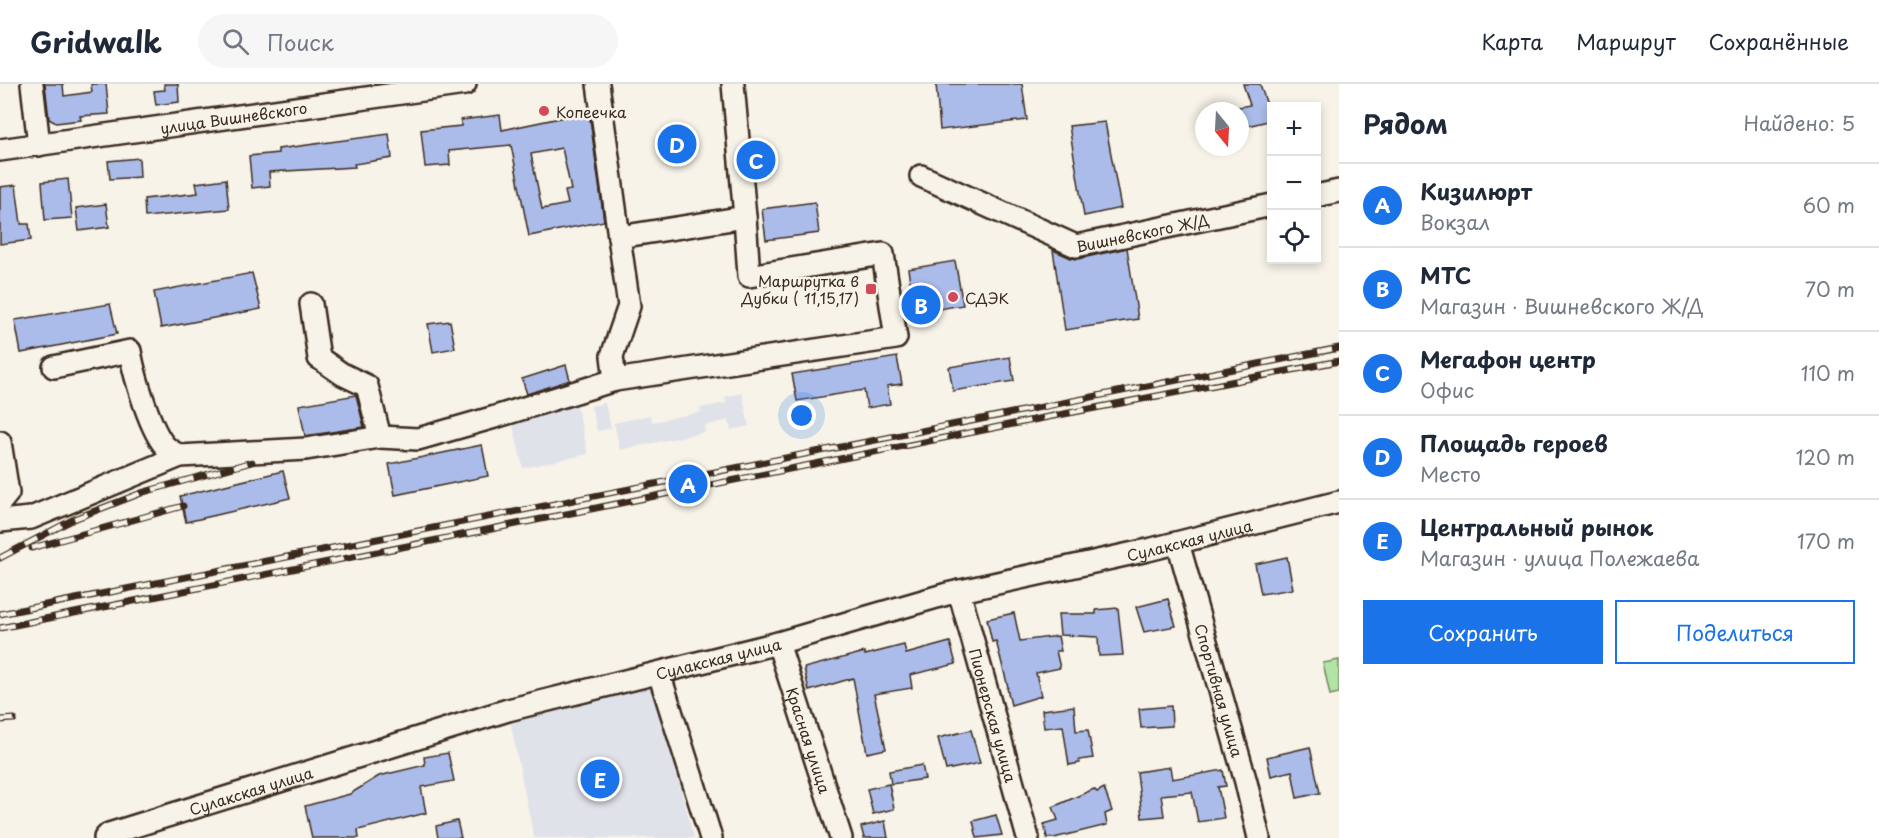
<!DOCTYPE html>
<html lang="ru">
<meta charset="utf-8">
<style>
:root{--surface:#fff;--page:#f6f6f7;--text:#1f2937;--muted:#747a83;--line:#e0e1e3;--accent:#1a73e8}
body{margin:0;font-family:"Playpen Sans",sans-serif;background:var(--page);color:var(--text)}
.controls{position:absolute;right:18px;top:18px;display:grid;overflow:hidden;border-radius:0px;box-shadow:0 3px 9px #0003}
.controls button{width:54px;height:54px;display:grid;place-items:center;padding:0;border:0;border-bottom:2px solid var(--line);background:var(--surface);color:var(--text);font:30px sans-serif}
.compass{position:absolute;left:1195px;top:18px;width:54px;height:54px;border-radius:50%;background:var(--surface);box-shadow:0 3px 9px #0003;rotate:162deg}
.you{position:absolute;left:802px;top:332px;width:21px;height:21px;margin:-15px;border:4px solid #fff;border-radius:50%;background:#1a73e8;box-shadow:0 0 0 9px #1a73e833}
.badge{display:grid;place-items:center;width:39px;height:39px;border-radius:50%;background:var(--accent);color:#fff;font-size:20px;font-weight:700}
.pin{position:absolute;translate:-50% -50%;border:3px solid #fff;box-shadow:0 2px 6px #0006}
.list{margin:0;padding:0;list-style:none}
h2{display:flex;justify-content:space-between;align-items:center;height:78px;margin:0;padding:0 24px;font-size:26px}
h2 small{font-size:20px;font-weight:400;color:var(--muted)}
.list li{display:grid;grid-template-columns:39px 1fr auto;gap:18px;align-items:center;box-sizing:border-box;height:84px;padding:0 24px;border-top:2px solid var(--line)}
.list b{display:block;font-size:22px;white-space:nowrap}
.list p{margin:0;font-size:20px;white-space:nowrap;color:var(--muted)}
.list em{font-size:20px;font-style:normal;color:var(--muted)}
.actions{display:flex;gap:12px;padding:18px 24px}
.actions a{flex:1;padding:14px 0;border:2px solid var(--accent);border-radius:0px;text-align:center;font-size:21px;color:var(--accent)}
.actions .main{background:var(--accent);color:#fff}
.icon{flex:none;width:33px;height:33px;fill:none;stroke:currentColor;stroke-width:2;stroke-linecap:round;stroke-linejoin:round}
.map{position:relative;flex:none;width:1339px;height:754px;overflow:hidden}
header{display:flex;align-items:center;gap:36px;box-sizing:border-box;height:84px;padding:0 30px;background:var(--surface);border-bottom:2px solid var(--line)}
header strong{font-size:28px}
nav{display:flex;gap:33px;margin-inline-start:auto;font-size:21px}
.search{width:420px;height:54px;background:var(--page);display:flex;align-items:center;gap:15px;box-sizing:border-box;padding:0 21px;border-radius:33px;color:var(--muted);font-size:22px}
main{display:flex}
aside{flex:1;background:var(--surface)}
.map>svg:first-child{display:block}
</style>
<header>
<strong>Gridwalk</strong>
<div class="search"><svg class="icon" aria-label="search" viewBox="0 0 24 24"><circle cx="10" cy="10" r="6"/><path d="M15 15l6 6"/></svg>Поиск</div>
<nav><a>Карта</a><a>Маршрут</a><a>Сохранённые</a></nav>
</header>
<main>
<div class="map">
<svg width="1339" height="754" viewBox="0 0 1339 754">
<rect width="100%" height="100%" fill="#f7f3e8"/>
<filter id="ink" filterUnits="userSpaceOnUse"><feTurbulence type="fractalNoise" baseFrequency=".0167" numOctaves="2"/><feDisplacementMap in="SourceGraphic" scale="12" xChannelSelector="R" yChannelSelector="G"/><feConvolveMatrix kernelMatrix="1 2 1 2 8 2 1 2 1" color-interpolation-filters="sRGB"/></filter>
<g filter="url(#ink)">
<g fill="#e0e2e9">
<polygon points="742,309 749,342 731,346 729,336 704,342 705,348 620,366 614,339 650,331 652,338 701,328 700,324 726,319 725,313"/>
<polygon points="576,319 588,370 523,384 511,333"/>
<polygon points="605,319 611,344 597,347 591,322"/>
<polygon points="653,598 694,754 534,754 510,637"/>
</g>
<polygon fill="#b2e5a5" stroke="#768862" stroke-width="1.5" points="1339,576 1339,609 1330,611 1323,579"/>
<g fill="#abbceb" stroke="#3b2a1e" stroke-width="1.5" fill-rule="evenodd">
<polygon points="45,0 63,0 64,12 92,8 91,0 106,0 109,30 80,32 81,36 56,39 49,35"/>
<polygon points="164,0 178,0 179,18 156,21 154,7 165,6"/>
<polygon points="936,0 1022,0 1027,36 940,46"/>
<polygon points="1243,0 1260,0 1272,36 1243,43 1238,23 1250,21"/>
<path d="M589,28L604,137L529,152L511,61L449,67L450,81L425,83L421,46L461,42V36L500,31L502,46ZM562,64L571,106L565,107L568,120L542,125L531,70Z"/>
<polygon points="1105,38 1121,124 1084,132 1069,42"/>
<polygon points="389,50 392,74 354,80 355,83 269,88 270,102 252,104 249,72 278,69 278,65"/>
<polygon points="139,74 140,93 110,95 108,77"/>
<polygon points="68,95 72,134 45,136 42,98"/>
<polygon points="226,95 229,125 145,133 144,115 198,109 196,99"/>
<polygon points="16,101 21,140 29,140 31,156 0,160 0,103"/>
<polygon points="815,118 819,149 766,156 762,125"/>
<polygon points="106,120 109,143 79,147 76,124"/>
<polygon points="1127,164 1138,235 1065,246 1053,166 1071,174 1078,175"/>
<polygon points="955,177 963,221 915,229 908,185"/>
<polygon points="252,189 261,225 161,244 154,208"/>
<polygon points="110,220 117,250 21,269 15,236"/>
<polygon points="450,237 455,264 433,268 428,240"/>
<polygon points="897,273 902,300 887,302 890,320 867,324 864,306 797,317 792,290"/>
<polygon points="1010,273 1014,297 953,307 949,283"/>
<polygon points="566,281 570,296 527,310 522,295"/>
<polygon points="356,311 364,343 305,352 299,321"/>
<polygon points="482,361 488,392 395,411 389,380"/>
<polygon points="283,387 290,414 186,438 180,412"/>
<polygon points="1287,473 1293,505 1261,510 1255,480"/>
<polygon points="1168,515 1176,542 1144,548 1136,523"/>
<polygon points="1118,524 1123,571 1099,572 1098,553 1060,551 1058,530 1096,530 1096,526"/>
<polygon points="1014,529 1020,557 1058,552 1061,567 1056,567 1060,584 1036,589 1041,612 1011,621 1007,604 1008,603 996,557 992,558 987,535"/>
<polygon points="950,558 956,580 910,591 912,604 874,610 886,665 867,669 853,594 809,607 804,584 865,568 865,571 904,561 906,570"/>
<polygon points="1074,622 1076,647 1088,646 1093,674 1079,676 1080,679 1069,681 1063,642 1044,644 1042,626"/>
<polygon points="1171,622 1172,642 1141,644 1139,625"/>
<polygon points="971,646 980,679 946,686 938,654"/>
<polygon points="1310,663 1320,709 1297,714 1292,687 1271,692 1267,673"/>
<polygon points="448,669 454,697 421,703 426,729 358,746 359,754 312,754 305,722 350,710 379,692 425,681 424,673"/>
<polygon points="922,681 925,695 891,700 889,687"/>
<polygon points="1170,683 1172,695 1223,686 1226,702 1218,703 1224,734 1198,738 1192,708 1161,711 1164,732 1142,734 1137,688"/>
<polygon points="889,700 894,725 873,730 867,705"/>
<polygon points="1104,704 1112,727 1105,730 1107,741 1054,754 1047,754 1044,740 1058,736 1053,723 1094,705 1097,708"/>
<polygon points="996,731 1002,751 977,754 973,737"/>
<polygon points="457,737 461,754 438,754 436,742"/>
<polygon points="885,737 888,754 864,754 861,743"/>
</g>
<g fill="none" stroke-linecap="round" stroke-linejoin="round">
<defs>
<g id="minor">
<polyline points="32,0 39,61"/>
<polyline points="598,0 619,153 745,133 733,0"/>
<path id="s1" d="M0,66L465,0"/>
<path id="s2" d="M921,92L1076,162L1272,121"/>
<polyline points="1316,112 1339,107"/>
<polyline points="619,153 629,222 612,272 615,296 896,254 883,170 749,192 745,133"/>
<path d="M54,283L130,267C134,290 151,350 167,364C171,367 176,370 180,372"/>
<polyline points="380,353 418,355 495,333 615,296"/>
<polyline points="0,358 8,409 0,419"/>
<polyline points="0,437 31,434 180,372 306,365 380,353 367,302 342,290 319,274 311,220"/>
<path id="s3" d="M1178,459L1246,698L1259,754"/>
<path id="s4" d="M959,507L1028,754"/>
<path id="s5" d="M778,559L841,754"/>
<polyline points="659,589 711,754"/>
<path id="s6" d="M105,754L109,750L508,626L778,559L947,510L1148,466L1339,418"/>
</g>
</defs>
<use href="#minor" stroke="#3b2a1e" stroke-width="26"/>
<use href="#minor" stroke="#f7f3e8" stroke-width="21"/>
<defs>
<g id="rail">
<polyline points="32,464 183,422"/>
<polyline points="0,474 74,435 144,408 252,378"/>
<polyline points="0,530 1339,264"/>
<polyline points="0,544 1038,335 1339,277"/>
<polyline points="0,636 14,635"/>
</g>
</defs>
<use href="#rail" stroke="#3b2a1e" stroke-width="7"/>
<use href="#rail" stroke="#f7f3e8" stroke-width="4.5" stroke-dasharray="14" stroke-linecap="butt"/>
</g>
</g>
<g fill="#d1495b" stroke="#f7f3e8" stroke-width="2">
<circle cx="544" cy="27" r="6"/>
<rect x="865" y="199" width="12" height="12" rx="3"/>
<circle cx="953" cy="213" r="6"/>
</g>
<g text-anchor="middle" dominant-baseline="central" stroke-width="5" stroke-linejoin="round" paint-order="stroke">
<g font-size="15" fill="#3b2a1e" stroke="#f7f3e8" text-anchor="start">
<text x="556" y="27">Копеечка</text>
<text x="859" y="196" text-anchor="end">Маршрутка в<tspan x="859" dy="17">Дубки ( 11,15,17)</tspan></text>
<text x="965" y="213">СДЭК</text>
</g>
<g font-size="15" fill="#3b2a1e" stroke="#f7f3e8">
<text stroke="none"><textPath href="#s1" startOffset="236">улица Вишневского</textPath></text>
<text stroke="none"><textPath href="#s2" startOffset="238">Вишневского Ж/Д</textPath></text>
<text stroke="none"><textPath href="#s6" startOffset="1126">Сулакская улица</textPath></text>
<text stroke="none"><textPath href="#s6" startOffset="640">Сулакская улица</textPath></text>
<text stroke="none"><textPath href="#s3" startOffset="153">Спортивная улица</textPath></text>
<text stroke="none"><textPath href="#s4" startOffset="129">Пионерская улица</textPath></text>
<text stroke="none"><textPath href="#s5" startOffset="102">Красная улица</textPath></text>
<text stroke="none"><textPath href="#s6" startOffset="154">Сулакская улица</textPath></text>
</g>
</g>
</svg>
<div class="controls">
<button>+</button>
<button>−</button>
<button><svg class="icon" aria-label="locate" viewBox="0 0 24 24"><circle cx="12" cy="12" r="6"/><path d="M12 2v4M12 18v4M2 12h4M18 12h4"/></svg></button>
</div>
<svg class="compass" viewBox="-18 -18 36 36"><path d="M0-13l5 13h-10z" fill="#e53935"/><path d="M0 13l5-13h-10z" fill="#747a83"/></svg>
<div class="you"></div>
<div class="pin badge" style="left:688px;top:400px">A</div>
<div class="pin badge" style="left:921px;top:221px">B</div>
<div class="pin badge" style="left:756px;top:76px">C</div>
<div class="pin badge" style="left:677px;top:60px">D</div>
<div class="pin badge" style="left:600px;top:695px">E</div>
</div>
<aside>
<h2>Рядом<small>Найдено: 5</small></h2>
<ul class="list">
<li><span class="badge">A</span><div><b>Кизилюрт</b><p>Вокзал</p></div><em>60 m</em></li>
<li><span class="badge">B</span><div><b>МТС</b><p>Магазин · Вишневского Ж/Д</p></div><em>70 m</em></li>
<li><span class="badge">C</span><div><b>Мегафон центр</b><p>Офис</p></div><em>110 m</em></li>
<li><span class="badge">D</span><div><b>Площадь героев</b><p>Место</p></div><em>120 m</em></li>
<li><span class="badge">E</span><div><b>Центральный рынок</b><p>Магазин · улица Полежаева</p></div><em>170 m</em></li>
</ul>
<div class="actions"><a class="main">Сохранить</a><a>Поделиться</a></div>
</aside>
</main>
